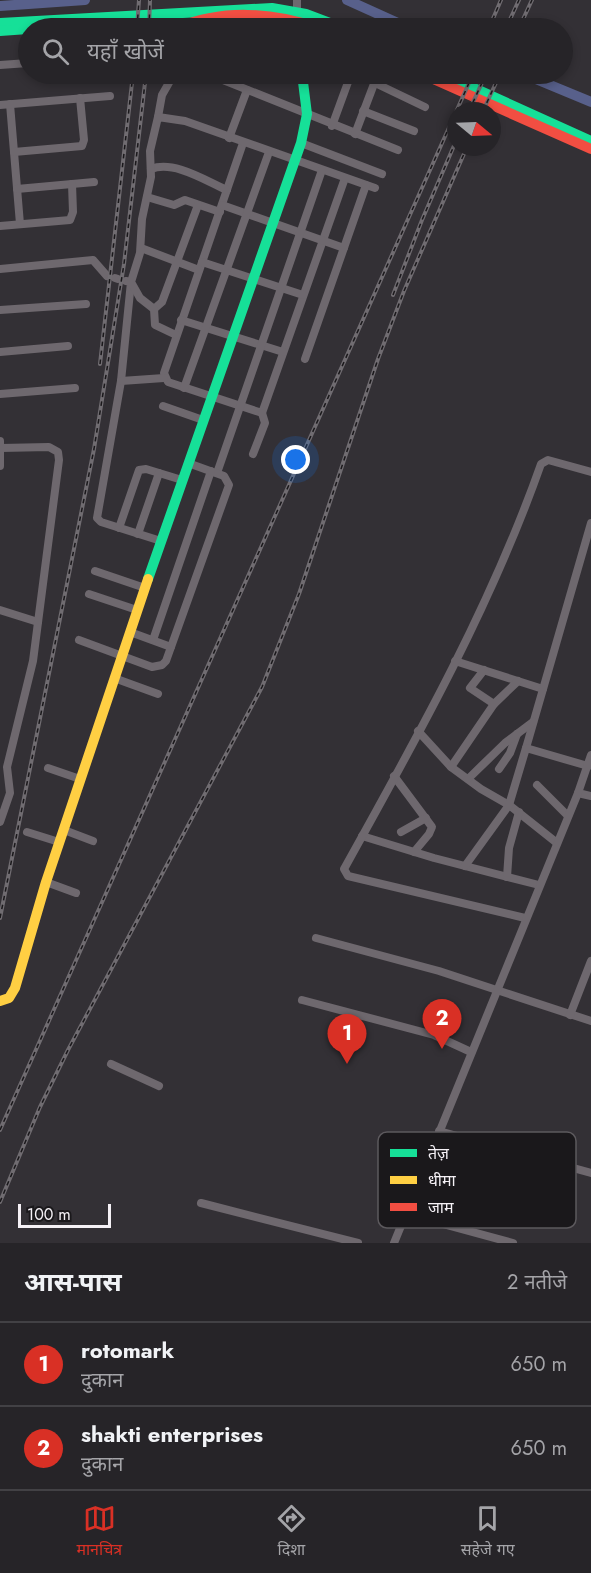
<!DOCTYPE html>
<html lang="hi">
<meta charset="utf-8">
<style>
:root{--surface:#262428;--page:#2e2c30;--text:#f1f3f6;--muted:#a4a4a8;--line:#424145;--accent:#d93025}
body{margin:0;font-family:Jost,"Noto Sans Devanagari",sans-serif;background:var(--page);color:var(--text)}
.compass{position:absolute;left:447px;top:102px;width:54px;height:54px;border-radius:50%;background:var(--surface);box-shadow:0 3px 9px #0003;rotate:109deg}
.scale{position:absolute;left:18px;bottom:15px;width:93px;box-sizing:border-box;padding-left:6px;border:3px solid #f5f1f6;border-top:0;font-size:16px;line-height:21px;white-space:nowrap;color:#f5f1f6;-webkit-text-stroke:4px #1a181b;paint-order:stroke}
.you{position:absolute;left:296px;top:460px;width:21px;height:21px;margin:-15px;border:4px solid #fff;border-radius:50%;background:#1a73e8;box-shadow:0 0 0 9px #1a73e833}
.badge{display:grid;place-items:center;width:39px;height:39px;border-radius:50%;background:var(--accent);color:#fff;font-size:20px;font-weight:700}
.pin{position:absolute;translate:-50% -50px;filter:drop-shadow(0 2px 3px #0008)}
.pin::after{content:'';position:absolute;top:32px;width:21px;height:18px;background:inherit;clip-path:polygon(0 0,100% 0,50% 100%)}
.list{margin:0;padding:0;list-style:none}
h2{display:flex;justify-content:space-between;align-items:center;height:78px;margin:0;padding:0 24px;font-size:26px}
h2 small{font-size:20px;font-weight:400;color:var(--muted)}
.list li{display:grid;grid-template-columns:39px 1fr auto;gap:18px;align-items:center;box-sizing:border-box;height:84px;padding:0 24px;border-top:2px solid var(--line)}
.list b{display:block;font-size:22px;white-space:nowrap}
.list p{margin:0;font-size:20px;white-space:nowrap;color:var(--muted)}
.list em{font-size:20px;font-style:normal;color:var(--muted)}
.icon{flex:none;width:33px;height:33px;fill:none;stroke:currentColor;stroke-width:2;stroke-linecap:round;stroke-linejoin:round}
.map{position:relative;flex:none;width:591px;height:1243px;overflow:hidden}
.search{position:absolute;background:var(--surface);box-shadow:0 3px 9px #0003;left:18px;right:18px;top:18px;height:66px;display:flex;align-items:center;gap:15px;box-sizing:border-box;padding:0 21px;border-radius:33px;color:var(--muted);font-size:22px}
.sheet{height:246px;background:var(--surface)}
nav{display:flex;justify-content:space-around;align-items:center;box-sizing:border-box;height:84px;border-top:2px solid var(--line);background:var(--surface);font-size:16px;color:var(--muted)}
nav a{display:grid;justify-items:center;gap:3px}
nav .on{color:var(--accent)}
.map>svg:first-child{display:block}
</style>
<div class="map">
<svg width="591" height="1243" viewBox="0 0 591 1243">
<rect width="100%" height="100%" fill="#333035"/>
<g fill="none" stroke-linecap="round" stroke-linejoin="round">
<g stroke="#58608b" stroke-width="10">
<polyline points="347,0 409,28"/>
<polyline points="0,6 85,0"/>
<polyline points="538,80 591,102"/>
</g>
<g stroke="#6e686e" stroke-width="8">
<polyline points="297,0 297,28"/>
<polyline points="0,65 28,63"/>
<polyline points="208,74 398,150"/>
<polyline points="375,83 425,107"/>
<polyline points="10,104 20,224"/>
<polyline points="0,105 110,96"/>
<polyline points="363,111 414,131"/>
<polyline points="158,117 162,95 174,74"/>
<polyline points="332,126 351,74"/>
<polyline points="355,134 377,76"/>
<polyline points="229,138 247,90"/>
<polyline points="243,143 164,373 168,382 262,413 345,178"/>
<polyline points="301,143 382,174"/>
<polyline points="14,152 82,146 84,140 80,98"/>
<path d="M151,169C174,160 206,181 227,190"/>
<polyline points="17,189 94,182"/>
<polyline points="147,197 174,205 185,200 220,212"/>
<polyline points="222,205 344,248"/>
<polyline points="0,226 70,220 73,212 72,184"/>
<polyline points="141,248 199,270"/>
<polyline points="202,262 303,295"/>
<polyline points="0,269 93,260 107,276"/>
<polyline points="115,278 118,279"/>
<polyline points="126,281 131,282 121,381 97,518 101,522 161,541"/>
<polyline points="154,309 162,302 198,205"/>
<polyline points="0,310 86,304"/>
<polyline points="181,320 283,352"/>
<polyline points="176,335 155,325 154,309 140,298 131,282 140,253 142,219 151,177 150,151 158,117 185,121 375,188"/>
<polyline points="0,352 68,346"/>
<polyline points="305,359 366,185"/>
<polyline points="121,381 164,378"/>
<polyline points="184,388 269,152"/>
<polyline points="0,394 75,388"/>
<polyline points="163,406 203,420"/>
<polyline points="0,441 0,466"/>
<polyline points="253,454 265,423 262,413"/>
<polyline points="217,473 322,170"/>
<polyline points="119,528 139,470 146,469 182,480"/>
<polyline points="138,534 159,473"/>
<polyline points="95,571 145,588"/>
<polyline points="89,594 137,610"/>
<polyline points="0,610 38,622"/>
<polyline points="130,632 171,647"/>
<polyline points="79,640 152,667 162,665 166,661 229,485 224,476 188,463"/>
<polyline points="153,640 211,471"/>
<polyline points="455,661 543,689"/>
<polyline points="484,670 470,688 494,704"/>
<polyline points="114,678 158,694"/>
<polyline points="418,731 451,767 481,789 509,805 557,843"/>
<polyline points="526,748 591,523"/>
<polyline points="451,767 494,704 518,681"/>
<polyline points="48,768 80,779"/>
<polyline points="499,769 510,753 517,734"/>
<polyline points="394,776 432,827 429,834 414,852"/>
<polyline points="468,779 505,743 533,722"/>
<polyline points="537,785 568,816"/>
<polyline points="578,793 591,796"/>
<polyline points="0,822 10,793 7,767 33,661 59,460 58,452 49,447 1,448"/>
<polyline points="64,830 93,841"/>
<polyline points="27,832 59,842"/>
<polyline points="401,832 426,818"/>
<polyline points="362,836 434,858 539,885"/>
<polyline points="465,866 509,805 526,748 588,766"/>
<polyline points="507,877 509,848 519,812"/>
<polyline points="46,882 76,893"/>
<path d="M525,918L348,876L344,869C417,738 491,606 541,464L548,460L591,472"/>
<polyline points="316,938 439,971 591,1021"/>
<polyline points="302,1000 434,1035 471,1052"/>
<polyline points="570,1015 591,961"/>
<polyline points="111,1064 159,1086"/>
<polyline points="439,1131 591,1173"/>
<polyline points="201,1203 358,1243"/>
<polyline points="406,1214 513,1243"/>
<polyline points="394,1243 578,793 591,755"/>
</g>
<g stroke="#16e098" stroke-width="10">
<polyline points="0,23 272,8 306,14 343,28"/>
<polyline points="32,28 87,28"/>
<polyline points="0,31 28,29"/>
<polyline points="443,74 591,141"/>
<polyline points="148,579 301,143 307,114 302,74"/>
</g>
<polyline stroke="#ffcf43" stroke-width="10" points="0,1001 9,998 15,988 46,882 148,579"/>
<g stroke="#f24e42" stroke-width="10">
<path d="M177,28C222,9 272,12 318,28"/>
<polyline points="422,74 591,149"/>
</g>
<defs>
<g id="rail">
<polyline points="137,28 139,0"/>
<polyline points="149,28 150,0"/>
<polyline points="489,28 501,0"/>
<polyline points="506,28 519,0"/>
<polyline points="519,28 532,0"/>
<polyline points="469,111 486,74"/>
<polyline points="483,111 500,74"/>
<polyline points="393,295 422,220 456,141"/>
<polyline points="100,364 133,74"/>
<polyline points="0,918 94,449 124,264 146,74"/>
<polyline points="0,1130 473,74"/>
<polyline points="0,1202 40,1107 68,1050 262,687 299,594 378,359 404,291 467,147"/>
</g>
</defs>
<use href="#rail" stroke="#706c71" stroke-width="4"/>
<use href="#rail" stroke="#1a181b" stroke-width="1.5" stroke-dasharray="4.5" stroke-linecap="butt"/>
</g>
<rect x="378" y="1132" width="198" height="96" rx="9" fill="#1a181b" stroke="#5c595d" stroke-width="1.5"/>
<rect x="390" y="1149" width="27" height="8" fill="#16e098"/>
<rect x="390" y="1176" width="27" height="8" fill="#ffcf43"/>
<rect x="390" y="1203" width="27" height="8" fill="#f24e42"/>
<g font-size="16" fill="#f5f1f6">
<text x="428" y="1159">तेज़</text>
<text x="428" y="1186">धीमा</text>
<text x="428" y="1213">जाम</text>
</g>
</svg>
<svg class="compass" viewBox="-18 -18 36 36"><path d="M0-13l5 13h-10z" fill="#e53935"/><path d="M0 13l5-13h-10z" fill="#a4a4a8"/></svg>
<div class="scale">100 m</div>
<div class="you"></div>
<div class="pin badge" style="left:347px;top:1064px">1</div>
<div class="pin badge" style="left:442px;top:1049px">2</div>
<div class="search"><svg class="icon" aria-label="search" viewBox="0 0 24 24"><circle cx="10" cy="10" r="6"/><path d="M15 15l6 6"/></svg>यहाँ खोजें</div>
</div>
<section class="sheet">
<h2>आस-पास<small>2 नतीजे</small></h2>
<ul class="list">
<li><span class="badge">1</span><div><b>rotomark</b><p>दुकान</p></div><em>650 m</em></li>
<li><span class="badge">2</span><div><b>shakti enterprises</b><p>दुकान</p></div><em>650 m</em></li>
</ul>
</section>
<nav>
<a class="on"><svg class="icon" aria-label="map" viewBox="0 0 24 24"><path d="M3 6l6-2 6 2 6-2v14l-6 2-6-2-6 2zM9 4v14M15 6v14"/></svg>मानचित्र</a>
<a><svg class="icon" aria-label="directions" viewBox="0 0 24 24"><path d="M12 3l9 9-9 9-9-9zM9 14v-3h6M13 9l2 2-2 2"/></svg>दिशा</a>
<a><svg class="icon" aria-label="saved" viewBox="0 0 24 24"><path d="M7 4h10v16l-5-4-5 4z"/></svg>सहेजे गए</a>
</nav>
